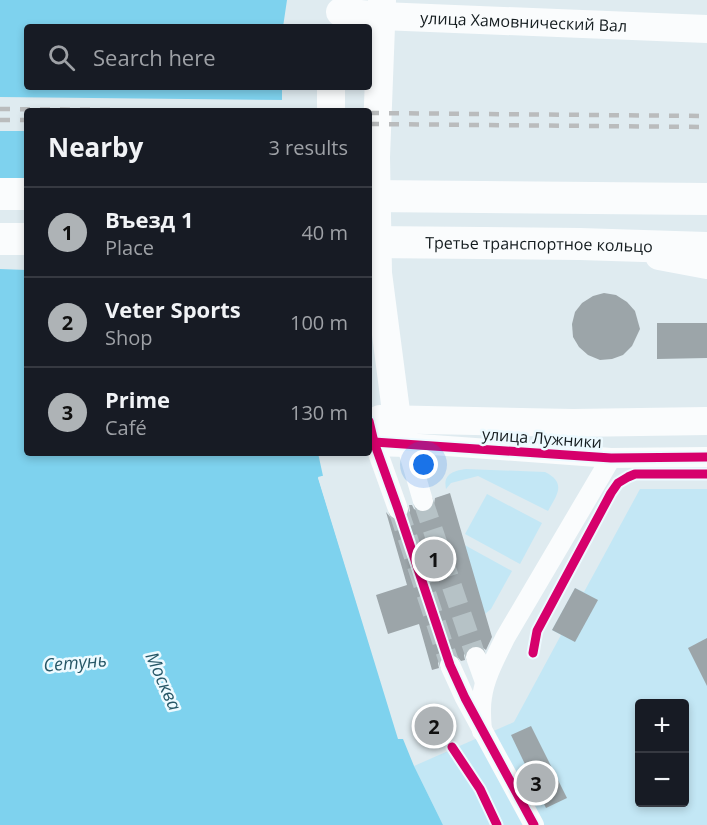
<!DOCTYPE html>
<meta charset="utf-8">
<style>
:root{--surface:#171b24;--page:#242831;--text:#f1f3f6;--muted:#9ea1a6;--line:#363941;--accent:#aeb3b6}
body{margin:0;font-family:"Open Sans",sans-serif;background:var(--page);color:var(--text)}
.controls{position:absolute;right:18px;bottom:18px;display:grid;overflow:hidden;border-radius:6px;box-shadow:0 3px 9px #0003}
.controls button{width:54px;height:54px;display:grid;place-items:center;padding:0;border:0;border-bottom:2px solid var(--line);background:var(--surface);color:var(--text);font:30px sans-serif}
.you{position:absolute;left:424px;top:465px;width:21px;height:21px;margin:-15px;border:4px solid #fff;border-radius:50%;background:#1a73e8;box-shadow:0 0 0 9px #1a73e833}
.badge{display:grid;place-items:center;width:39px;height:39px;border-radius:50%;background:var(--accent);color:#111;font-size:20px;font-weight:700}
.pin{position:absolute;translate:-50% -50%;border:3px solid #fff;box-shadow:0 2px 6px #0006}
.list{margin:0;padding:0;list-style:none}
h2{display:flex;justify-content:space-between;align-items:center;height:78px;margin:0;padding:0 24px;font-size:26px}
h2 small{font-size:20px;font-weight:400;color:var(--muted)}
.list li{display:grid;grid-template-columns:39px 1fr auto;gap:18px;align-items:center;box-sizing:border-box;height:90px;padding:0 24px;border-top:2px solid var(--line)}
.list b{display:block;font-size:22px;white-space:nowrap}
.list p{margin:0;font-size:20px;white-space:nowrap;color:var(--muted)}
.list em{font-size:20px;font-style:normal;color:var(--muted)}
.icon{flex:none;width:33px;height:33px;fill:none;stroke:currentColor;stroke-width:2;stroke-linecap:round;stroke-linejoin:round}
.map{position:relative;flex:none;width:707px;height:825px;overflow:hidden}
.search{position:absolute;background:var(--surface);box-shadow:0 3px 9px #0003;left:24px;top:24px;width:348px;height:66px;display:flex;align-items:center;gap:15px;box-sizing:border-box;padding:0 21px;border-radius:6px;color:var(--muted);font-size:22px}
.panel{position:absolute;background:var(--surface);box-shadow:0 3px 9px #0003;left:24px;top:108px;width:348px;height:348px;border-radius:6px}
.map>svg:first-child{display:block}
</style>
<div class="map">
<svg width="707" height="825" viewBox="0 0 707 825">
<rect width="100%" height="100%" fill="#dfebf0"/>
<g fill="#c3e7f5" fill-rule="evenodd">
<path d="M466,469L545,472C567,483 557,495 548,511L478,476L451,483L446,489C443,474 453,471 466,469Z"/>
<path d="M640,489H707V825H443L414,766L514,722L561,635L552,630L575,588L584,592ZM640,704H684V802H640Z"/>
<polygon points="487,494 542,523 520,564 465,534"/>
<polygon points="461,543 512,571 491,609 485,614"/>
</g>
<polygon fill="#7ed2ee" points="0,0 287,0 283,27 27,27 27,87 282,87 282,111 27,111 27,453 318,453 323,476 318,478 398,739 403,739 414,766 443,825 0,825"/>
<g fill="#dfebf0">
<polygon points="0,97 285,100 285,111 27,111 27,131 0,131"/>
<polygon points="0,181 27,181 27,270 0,269"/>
<polygon points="326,475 326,478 321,479 401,736 405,737 403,739 399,739 318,477"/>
</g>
<g fill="#9ca5a9">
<polygon points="604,293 616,295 627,302 635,311 640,329 632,346 623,355 612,359 600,360 588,355 579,347 573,337 572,324 575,312 582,303 593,296"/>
<polygon points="657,323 707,323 707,358 657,359"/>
<polygon points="450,493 492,637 486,650 479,645 471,646 467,650 464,655 465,660 461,661 456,655 451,653 446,654 440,659 438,663 439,668 432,670 419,624 388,634 376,595 407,585 386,512 391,518 396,521 401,520 407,516 410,511 409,505 412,505 414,509 420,512 427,512 432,509 434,504 435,498"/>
<polygon points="575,588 598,600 575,642 552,630"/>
<polygon points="707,638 707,686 688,648"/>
<polygon points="531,726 567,798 546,808 511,735"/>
</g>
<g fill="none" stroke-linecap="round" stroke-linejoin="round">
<g stroke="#b6c2c6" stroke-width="20" stroke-dasharray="20 10" stroke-linecap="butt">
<polyline points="423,501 476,657"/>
<polyline points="398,509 450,665"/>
</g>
<g stroke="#fafcfd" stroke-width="20">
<polyline points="374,442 398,509"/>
<polyline points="423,501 406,443 611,458 707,457"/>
<polyline points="476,657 485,682"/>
<polyline points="450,665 465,698 534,825"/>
<path d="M482,731C481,720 480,708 482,697C485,676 496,657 505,638L611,458"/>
</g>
<g stroke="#fafcfd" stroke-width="28">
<path id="s1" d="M340,12L381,16L707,29"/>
<polyline points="331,111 331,87"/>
<polyline points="659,256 707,265"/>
<polyline points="380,419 573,423 707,421"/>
<polyline points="369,421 374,442 406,443 397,419 378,273 376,157 382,0"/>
</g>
<g stroke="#fafcfd" stroke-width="32">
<polyline points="0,194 27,194"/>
<polyline points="369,196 707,199"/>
<polyline points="0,239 27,239"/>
<path id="s2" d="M369,242L580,244L707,248"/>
</g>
<g stroke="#babcbd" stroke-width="4.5" stroke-dasharray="10 10" stroke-linecap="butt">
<polyline points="0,109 206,111"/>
<polyline points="369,113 707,116"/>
<polyline points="0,120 27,120"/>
<polyline points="369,124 707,127"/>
</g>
<defs>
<g id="cycleway">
<polyline points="369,421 374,442 398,509 450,665 465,698 534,825"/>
<polyline points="374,442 611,458 707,457"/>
<polyline points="533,653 537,631 611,493 618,483 628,477 635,474 707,474"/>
<polyline points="452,747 480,789 497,825"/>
</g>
</defs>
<use href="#cycleway" stroke="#edfaff" stroke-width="13"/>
<use href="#cycleway" stroke="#d6006c" stroke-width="9"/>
</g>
<g text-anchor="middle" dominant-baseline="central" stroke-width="5" stroke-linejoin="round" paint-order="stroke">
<g font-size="16" fill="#141c1f" stroke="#edfaff">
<text stroke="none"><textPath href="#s1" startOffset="184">улица Хамовнический Вал</textPath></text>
<text stroke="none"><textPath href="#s2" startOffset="170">Третье транспортное кольцо</textPath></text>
<text transform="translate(542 438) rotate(4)">улица Лужники</text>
</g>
<g font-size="18" font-style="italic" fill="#275767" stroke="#edfaff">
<text transform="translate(75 662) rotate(-5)">Сетунь</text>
<text transform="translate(164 681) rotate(66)">Москва</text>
</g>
</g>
</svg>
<div class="controls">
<button>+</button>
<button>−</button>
</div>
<div class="you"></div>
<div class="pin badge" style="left:434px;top:559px">1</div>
<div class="pin badge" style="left:434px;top:726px">2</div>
<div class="pin badge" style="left:536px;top:783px">3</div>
<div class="search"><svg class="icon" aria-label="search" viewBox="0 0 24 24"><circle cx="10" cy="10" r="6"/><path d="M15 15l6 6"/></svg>Search here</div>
<section class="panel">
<h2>Nearby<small>3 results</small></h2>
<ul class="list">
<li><span class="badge">1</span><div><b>Въезд 1</b><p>Place</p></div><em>40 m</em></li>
<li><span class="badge">2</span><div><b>Veter Sports</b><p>Shop</p></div><em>100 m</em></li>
<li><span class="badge">3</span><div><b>Prime</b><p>Café</p></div><em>130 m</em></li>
</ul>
</section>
</div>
